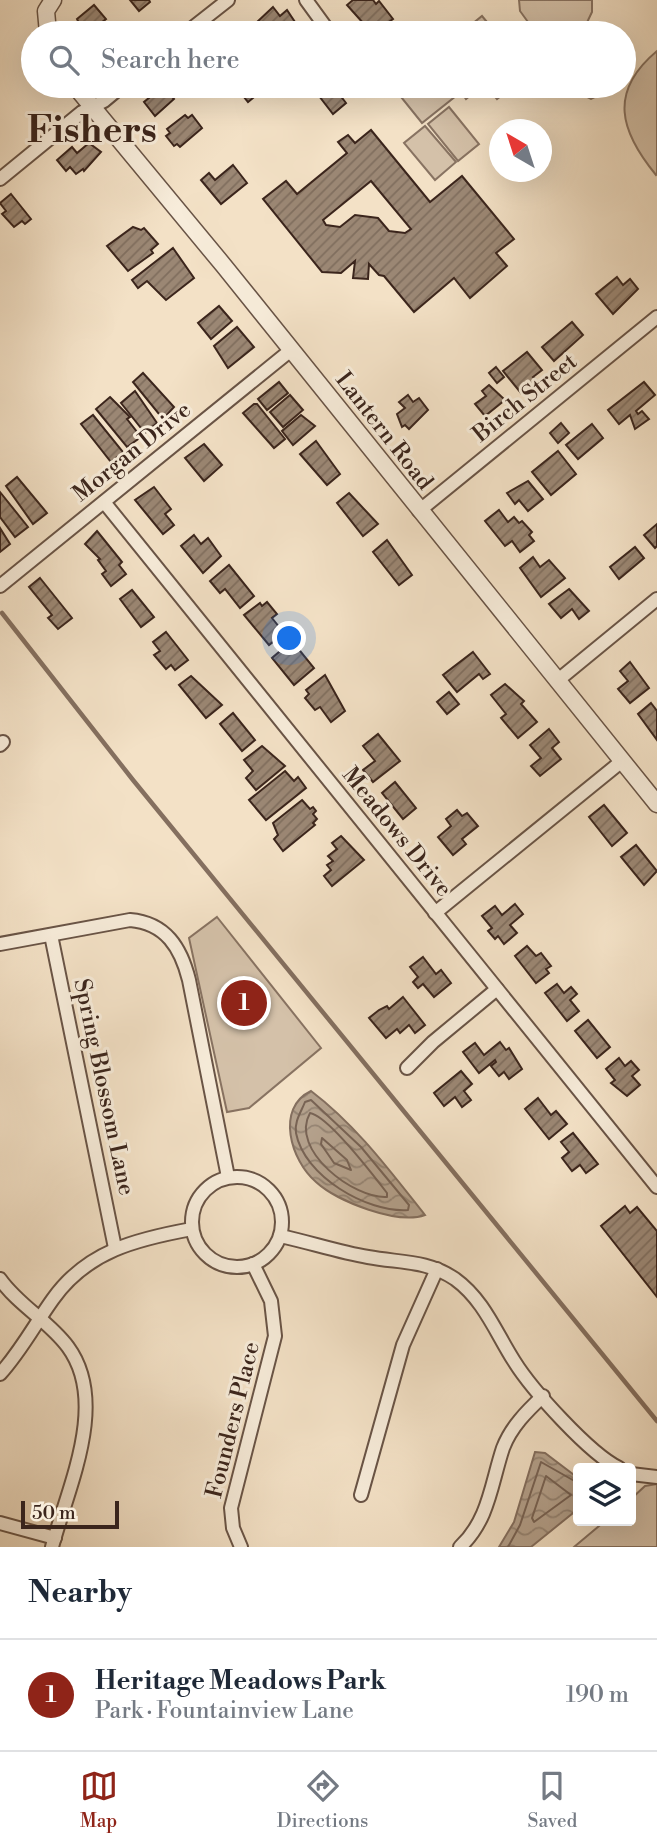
<!DOCTYPE html>
<meta charset="utf-8">
<style>
:root{--surface:#fff;--page:#f6f6f7;--text:#1f2937;--muted:#747a83;--line:#e0e1e3;--accent:#8f2418}
body{margin:0;font-family:"Libre Bodoni",serif;background:var(--page);color:var(--text)}
.controls{position:absolute;right:21px;bottom:21px;display:grid;overflow:hidden;border-radius:7px;box-shadow:0 7px 28px #0002}
.controls button{width:63px;height:63px;display:grid;place-items:center;padding:0;border:0;border-bottom:2px solid var(--line);background:var(--surface);color:var(--text);font:35px sans-serif}
.compass{position:absolute;left:489px;top:119px;width:63px;height:63px;border-radius:50%;background:var(--surface);box-shadow:0 7px 28px #0002;rotate:321deg}
.scale{position:absolute;left:21px;bottom:18px;width:98px;box-sizing:border-box;padding-left:7px;border:4px solid #3b251c;border-top:0;font-size:19px;line-height:24px;white-space:nowrap;color:#3b251c;-webkit-text-stroke:5px #f7ecda;paint-order:stroke}
.you{position:absolute;left:290px;top:639px;width:24px;height:24px;margin:-18px;border:5px solid #fff;border-radius:50%;background:#1a73e8;box-shadow:0 0 0 10px #1a73e833}
.badge{display:grid;place-items:center;width:46px;height:46px;border-radius:50%;background:var(--accent);color:#fff;font-size:23px;font-weight:700}
.pin{position:absolute;translate:-50% -50%;border:4px solid #fff;box-shadow:0 2px 7px #0006}
.list{margin:0;padding:0;list-style:none}
h2{display:flex;justify-content:space-between;align-items:center;height:91px;margin:0;padding:0 28px;font-size:30px}
h2 small{font-size:23px;font-weight:400;color:var(--muted)}
.list li{display:grid;grid-template-columns:46px 1fr auto;gap:21px;align-items:center;box-sizing:border-box;height:112px;padding:0 28px;border-top:2px solid var(--line)}
.list b{display:block;font-size:26px;white-space:nowrap}
.list p{margin:0;font-size:23px;white-space:nowrap;color:var(--muted)}
.list em{font-size:23px;font-style:normal;color:var(--muted)}
.icon{flex:none;width:38px;height:38px;fill:none;stroke:currentColor;stroke-width:2;stroke-linecap:round;stroke-linejoin:round}
.map{position:relative;flex:none;width:657px;height:1547px;overflow:hidden}
.search{position:absolute;background:var(--surface);box-shadow:0 7px 28px #0002;left:21px;right:21px;top:21px;height:77px;display:flex;align-items:center;gap:18px;box-sizing:border-box;padding:0 24px;border-radius:38px;color:var(--muted);font-size:26px}
.sheet{height:203px;background:var(--surface)}
nav{display:flex;justify-content:space-around;align-items:center;box-sizing:border-box;height:98px;border-top:2px solid var(--line);background:var(--surface);font-size:19px;color:var(--muted)}
nav a{display:grid;justify-items:center;gap:4px}
nav .on{color:var(--accent)}
.map>svg:first-child{display:block}
</style>
<div class="map">
<svg width="657" height="1547" viewBox="0 0 657 1547">
<defs>
<pattern id="water-waves" width="16" height="10" patternUnits="userSpaceOnUse" patternTransform="scale(1.75)"><rect width="16" height="10" fill="#b4a18c"/><path d="M0 5q4-4 8 0t8 0" fill="none" stroke="#948372"/></pattern>
<pattern id="building-hatch" width="6" height="6" patternUnits="userSpaceOnUse" patternTransform="scale(1.75)"><rect width="6" height="6" fill="#9b8774"/><path d="M-1 1l2-2M0 6l6-6M5 7l2-2" fill="none" stroke="#806e5e"/></pattern>
</defs>
<rect width="100%" height="100%" fill="#f3e1c6"/>
<filter id="stains"><feTurbulence type="fractalNoise" baseFrequency=".00286" numOctaves="4"/><feColorMatrix values="0 0 0 0 .2 0 0 0 0 .09 0 0 0 0 .02 0 0 0 .5 -.17"/></filter>
<radialGradient id="worn" r=".72"><stop offset=".6" stop-color="#630" stop-opacity="0"/><stop offset="1" stop-color="#630" stop-opacity=".3"/></radialGradient>
<g fill="#d4c1a9" stroke="#887362" stroke-width="2">
<polygon points="519,0 592,0 592,12 582,33 536,33 520,11"/>
<polygon points="482,16 496,33 461,33"/>
<path d="M657,51V174L656,175C620,131 608,92 657,51Z"/>
<polygon points="482,86 466,99 461,92 422,123 393,87"/>
<polygon points="486,86 511,86 512,87 497,99"/>
<polygon points="573,86 617,86 591,99 579,93"/>
<polygon points="449,107 479,144 458,161 428,124"/>
<polygon points="425,126 456,162 435,180 404,143"/>
<polygon points="217,917 321,1048 249,1108 227,1112 189,938"/>
<polygon points="657,1484 657,1547 574,1547 605,1521 631,1521 631,1499 645,1486"/>
</g>
<g fill="url(#water-waves)" stroke="#846f5f" stroke-width="2">
<path d="M311,1091C356,1125 390,1171 425,1215C398,1225 338,1202 316,1182C291,1161 275,1108 311,1091Z"/>
<polygon points="535,1452 545,1453 578,1478 578,1509 531,1547 499,1547 514,1522"/>
</g>
<g fill="none" stroke-linecap="round" stroke-linejoin="round">
<g stroke="#786354" stroke-width="2">
<path d="M311,1100L361,1147L409,1205L408,1210C367,1213 304,1176 296,1133C294,1122 301,1112 305,1102Z"/>
<path d="M310,1113C328,1116 374,1176 387,1193V1197C354,1199 289,1150 310,1113Z"/>
<polygon points="322,1138 347,1160 351,1170 334,1163 321,1144"/>
<polygon points="546,1476 571,1495 534,1522 532,1518"/>
<polyline points="508,1547 520,1525 541,1462 578,1483"/>
</g>
<polyline stroke="#846f5f" stroke-width="4.5" points="2,613 133,780 657,1421"/>
</g>
<g fill="url(#building-hatch)" stroke="#3b251c" stroke-width="2" fill-rule="evenodd">
<polygon points="130,0 149,0 150,2 139,11"/>
<polygon points="353,0 373,0 376,4 379,1 393,19 386,24 393,33 372,33 347,5"/>
<polygon points="94,5 106,19 88,33 85,30 82,33 76,25 79,23 77,19"/>
<polygon points="273,7 280,16 287,10 295,22 288,27 284,22 278,26 281,33 262,33 255,24"/>
<polygon points="262,86 264,89 248,102 236,87"/>
<polygon points="300,86 333,86 346,103 333,114 312,87 305,92"/>
<polygon points="160,89 163,94 167,91 174,99 155,116 144,102"/>
<polygon points="185,115 188,118 192,115 202,128 180,147 177,144 174,146 166,136 170,133 167,129"/>
<path d="M371,130L430,202L462,176L514,239L496,253L507,266L470,298L454,278L414,312L384,276L379,275L369,264L368,279L353,278L355,261L341,273L322,272L263,199L286,181L297,194L347,153L338,142L348,135L355,143ZM371,181L411,229L405,233L389,231L378,218L355,215L340,227L326,225L323,220Z"/>
<polygon points="89,143 101,152 84,171 83,169 76,174 70,167 66,171 57,160 72,147 77,153"/>
<polygon points="233,165 247,183 221,204 201,180 209,173 215,180"/>
<polygon points="11,194 31,219 25,224 22,221 14,227 2,214 6,211 0,203"/>
<polygon points="133,227 141,230 144,228 158,244 151,250 153,253 128,271 107,246"/>
<polygon points="173,248 194,278 166,300 147,281 138,288 132,280"/>
<polygon points="617,277 623,285 630,279 638,289 613,314 596,294"/>
<polygon points="219,306 232,321 211,339 198,323"/>
<polygon points="572,322 583,335 554,361 542,347"/>
<polygon points="237,327 254,347 228,368 214,346"/>
<polygon points="527,352 542,370 533,377 537,381 521,393 503,371"/>
<polygon points="496,367 504,377 497,383 489,373"/>
<polygon points="143,373 174,407 163,419 133,382"/>
<polygon points="279,382 288,393 267,410 258,399"/>
<polygon points="644,382 655,395 636,411 638,414 642,411 649,419 635,429 630,415 619,424 608,410"/>
<polygon points="489,385 505,400 485,416 475,404 486,396 482,391"/>
<polygon points="135,391 157,423 145,433 121,403"/>
<polygon points="290,395 303,410 283,427 270,412"/>
<polygon points="408,395 413,402 419,398 428,410 409,429 405,425 402,427 397,414 405,408 399,402"/>
<polygon points="110,397 130,417 127,419 141,437 127,447 96,409"/>
<polygon points="254,404 257,404 285,439 274,448 243,413"/>
<polygon points="93,415 123,452 111,462 81,424"/>
<polygon points="301,415 315,426 293,445 282,431"/>
<polygon points="561,423 569,433 558,443 550,433"/>
<polygon points="592,424 603,438 578,459 566,445"/>
<polygon points="316,441 340,474 327,485 300,454"/>
<polygon points="204,444 222,465 204,481 185,458"/>
<polygon points="558,451 576,474 551,495 532,472"/>
<polygon points="17,477 47,513 33,524 6,486"/>
<polygon points="528,481 543,499 528,511 519,500 515,504 507,493"/>
<polygon points="154,487 171,509 165,514 174,525 163,534 135,500"/>
<polygon points="0,492 28,527 15,537 0,517"/>
<polygon points="349,493 378,524 363,536 337,503"/>
<polygon points="499,510 508,522 514,517 519,523 522,521 532,532 529,535 534,541 520,552 512,541 505,546 485,521"/>
<polygon points="657,524 657,546 655,548 644,535"/>
<polygon points="0,528 10,544 0,552"/>
<polygon points="97,531 122,562 119,565 126,574 111,586 102,574 106,571 98,560 100,559 85,544"/>
<polygon points="194,535 201,544 208,538 221,556 203,573 181,546"/>
<polygon points="387,540 412,575 399,585 373,552"/>
<polygon points="635,547 644,558 619,579 610,567"/>
<polygon points="533,557 540,567 549,560 565,578 541,597 520,568"/>
<polygon points="229,565 254,596 240,608 225,589 220,593 210,581"/>
<polygon points="40,578 72,618 58,629 48,618 52,615 29,587"/>
<polygon points="569,589 589,611 579,619 572,609 561,618 549,604"/>
<polygon points="132,590 154,617 141,627 120,599"/>
<polygon points="267,602 277,614 272,618 284,633 269,645 244,615 260,603 262,606"/>
<polygon points="166,632 188,660 175,670 171,665 166,669 154,655 160,651 153,642"/>
<polygon points="292,641 314,668 294,685 272,658"/>
<polygon points="473,652 490,674 483,679 479,674 457,692 443,675"/>
<polygon points="630,662 649,688 630,703 618,689 628,681 620,671"/>
<polygon points="325,675 345,711 331,722 320,707 315,710 305,698 309,694 306,690"/>
<polygon points="191,676 222,705 206,718 179,685"/>
<polygon points="505,684 524,701 521,704 537,722 518,738 501,718 506,714 491,695"/>
<polygon points="449,692 459,704 447,714 437,702"/>
<polygon points="651,703 657,711 657,740 638,714"/>
<polygon points="233,713 255,740 242,751 220,724"/>
<polygon points="549,729 559,742 552,748 561,759 540,776 531,766 541,758 530,745"/>
<polygon points="378,734 400,761 373,782 363,770 375,761 363,746"/>
<polygon points="262,746 285,766 256,790 246,778 253,771 244,760"/>
<polygon points="285,771 294,781 298,777 306,788 266,820 249,800"/>
<polygon points="395,782 416,808 403,819 382,793"/>
<polygon points="302,800 310,809 313,807 316,811 313,814 317,819 313,823 315,825 283,851 274,839 278,835 273,823"/>
<polygon points="604,805 627,833 612,846 589,817"/>
<polygon points="457,810 462,816 467,813 478,826 462,839 466,844 453,855 438,837 451,826 446,819"/>
<polygon points="341,836 364,860 332,886 324,876 331,870 327,865 333,861 328,856 337,849 332,843"/>
<polygon points="636,845 657,871 644,885 621,857"/>
<polygon points="515,904 523,914 510,925 517,933 504,944 498,936 495,939 488,931 492,928 482,916 495,906 502,915"/>
<polygon points="527,946 536,956 541,953 551,966 546,969 549,973 536,983 515,956"/>
<polygon points="423,957 436,974 441,970 451,983 434,997 423,984 418,988 413,982 418,977 410,967"/>
<polygon points="557,984 564,993 571,987 577,994 570,1000 579,1011 567,1021 545,993"/>
<polygon points="403,997 425,1025 415,1033 409,1025 400,1033 397,1029 386,1038 369,1018 379,1010 387,1006 389,1009"/>
<polygon points="588,1020 610,1047 597,1058 575,1031"/>
<polygon points="500,1042 506,1050 509,1048 522,1069 509,1079 504,1072 499,1076 491,1066 496,1062 495,1060 479,1073 463,1052 475,1043 484,1055"/>
<polygon points="619,1058 625,1066 631,1061 639,1070 632,1076 640,1085 627,1096 611,1083 615,1080 606,1069"/>
<polygon points="461,1071 472,1084 464,1091 471,1100 462,1107 455,1097 444,1106 434,1093"/>
<polygon points="538,1098 551,1115 556,1111 567,1124 549,1139 525,1109"/>
<polygon points="573,1133 598,1164 586,1173 580,1165 572,1171 562,1158 569,1152 561,1142"/>
<polygon points="625,1206 630,1213 637,1207 657,1231 657,1297 601,1226"/>
</g>
<g fill="none" stroke-linecap="round" stroke-linejoin="round">
<defs>
<g id="minor">
<polyline points="306,0 330,33"/>
<polyline points="186,33 228,0"/>
<polyline points="0,179 82,112 104,101 122,86"/>
<polyline points="104,502 657,1187"/>
<polyline points="419,511 657,317"/>
<polyline points="0,586 291,350"/>
<polyline points="557,681 657,599"/>
<polyline points="0,745 3,742"/>
<polyline points="435,913 622,761"/>
<polyline points="51,935 115,1248"/>
<path d="M0,944L130,920C166,923 181,948 189,980L228,1177"/>
<polyline points="407,1068 433,1042 497,989"/>
<circle cx="237" cy="1222" r="45"/>
<path d="M280,1236C309,1242 338,1252 368,1257C400,1263 427,1260 455,1279C484,1300 496,1333 514,1361C532,1390 590,1454 619,1468"/>
<path d="M0,1279C19,1306 49,1321 68,1347C109,1403 68,1487 52,1547"/>
<path d="M0,1374C21,1351 35,1324 53,1299C87,1251 137,1239 192,1229"/>
<polyline points="631,1474 657,1477"/>
<polyline points="361,1495 403,1345 437,1269"/>
<polyline points="0,1523 55,1538"/>
<polyline points="241,1547 233,1528 231,1508 275,1336 271,1301 253,1264"/>
<path d="M460,1547C489,1520 491,1484 503,1448C511,1427 527,1411 543,1396"/>
</g>
<g id="tertiary">
<polyline points="48,33 46,11 53,0"/>
<polyline points="75,86 224,266 657,804"/>
</g>
</defs>
<use href="#minor" stroke="#695446" stroke-width="16"/>
<use href="#tertiary" stroke="#695446" stroke-width="19"/>
<use href="#minor" stroke="#f7ecda" stroke-width="12"/>
<use href="#tertiary" stroke="#f7ecda" stroke-width="16"/>
</g>
<g text-anchor="middle" dominant-baseline="central" stroke-width="6" stroke-linejoin="round" paint-order="stroke">
<g font-size="23" fill="#3b251c" stroke="#f7ecda">
<text transform="translate(525 398) rotate(-39)">Birch Street</text>
<text transform="translate(384 431) rotate(52)">Lantern Road</text>
<text transform="translate(132 452) rotate(-39)">Morgan Drive</text>
<text transform="translate(397 832) rotate(51)">Meadows Drive</text>
<text transform="translate(104 1087) rotate(78)">Spring Blossom Lane</text>
<text transform="translate(233 1420) rotate(-76)">Founders Place</text>
</g>
<g font-size="37" font-weight="bold" fill="#3b251c" stroke="#f7ecda">
<text x="92" y="131">Fishers</text>
</g>
</g>
<rect width="100%" height="100%" filter="url(#stains)"/>
<rect width="100%" height="100%" fill="url(#worn)"/>
</svg>
<div class="controls">
<button><svg class="icon" aria-label="layers" viewBox="0 0 24 24"><path d="M12 4l9 5-9 5-9-5zM3 14l9 5 9-5"/></svg></button>
</div>
<svg class="compass" viewBox="-18 -18 36 36"><path d="M0-13l5 13h-10z" fill="#e53935"/><path d="M0 13l5-13h-10z" fill="#747a83"/></svg>
<div class="scale">50 m</div>
<div class="you"></div>
<div class="pin badge" style="left:244px;top:1003px">1</div>
<div class="search"><svg class="icon" aria-label="search" viewBox="0 0 24 24"><circle cx="10" cy="10" r="6"/><path d="M15 15l6 6"/></svg>Search here</div>
</div>
<section class="sheet">
<h2>Nearby<small></small></h2>
<ul class="list">
<li><span class="badge">1</span><div><b>Heritage Meadows Park</b><p>Park · Fountainview Lane</p></div><em>190 m</em></li>
</ul>
</section>
<nav>
<a class="on"><svg class="icon" aria-label="map" viewBox="0 0 24 24"><path d="M3 6l6-2 6 2 6-2v14l-6 2-6-2-6 2zM9 4v14M15 6v14"/></svg>Map</a>
<a><svg class="icon" aria-label="directions" viewBox="0 0 24 24"><path d="M12 3l9 9-9 9-9-9zM9 14v-3h6M13 9l2 2-2 2"/></svg>Directions</a>
<a><svg class="icon" aria-label="saved" viewBox="0 0 24 24"><path d="M7 4h10v16l-5-4-5 4z"/></svg>Saved</a>
</nav>
